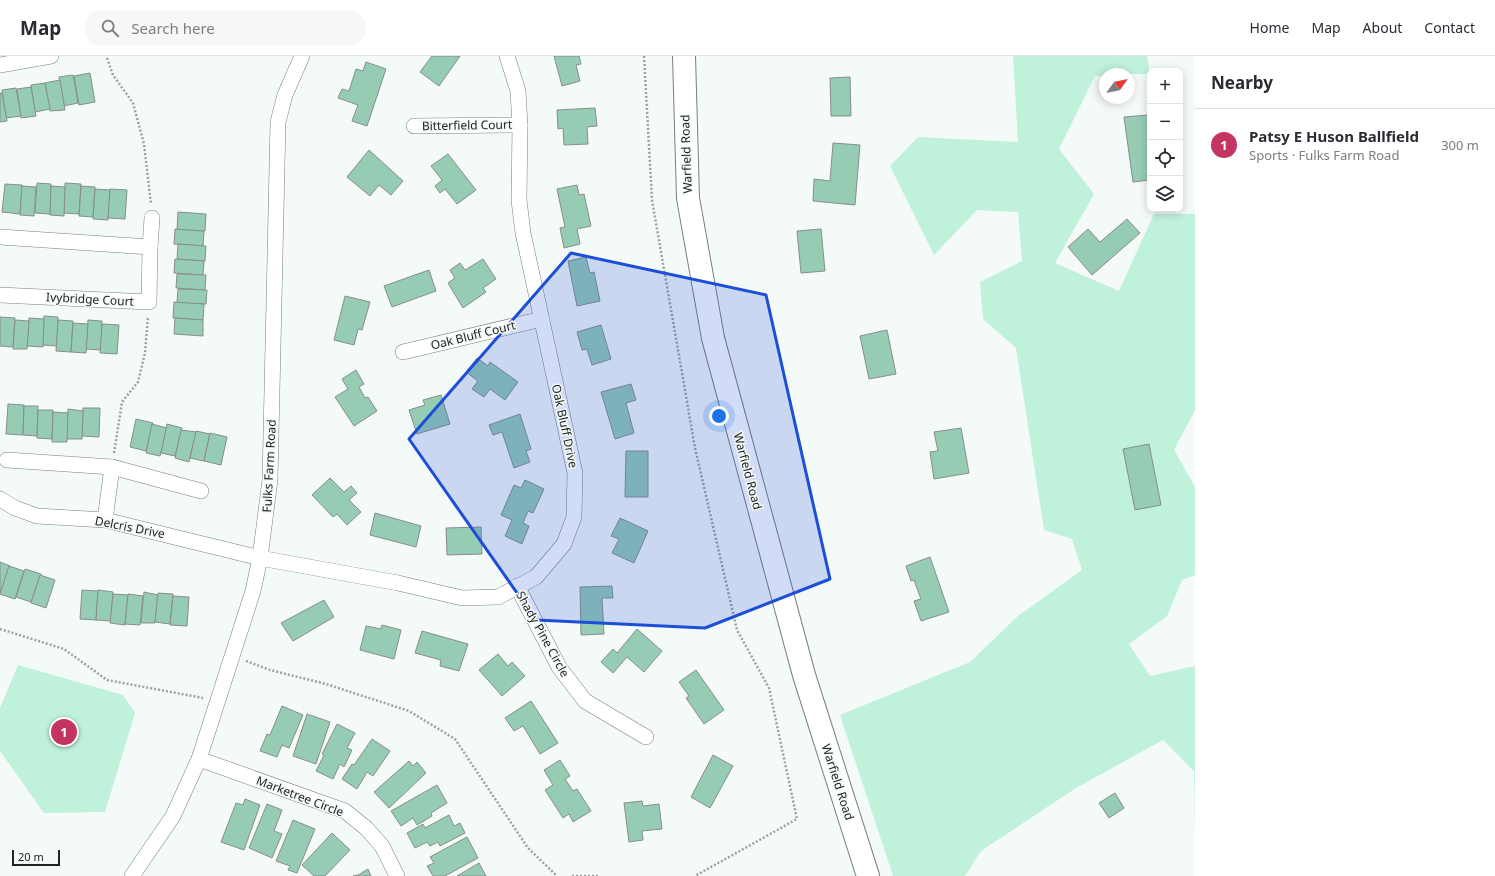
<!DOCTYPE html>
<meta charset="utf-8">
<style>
:root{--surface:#fff;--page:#f7f7f7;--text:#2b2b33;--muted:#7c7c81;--line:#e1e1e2;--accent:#c3345e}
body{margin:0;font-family:"Noto Sans",sans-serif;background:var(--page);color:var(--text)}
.controls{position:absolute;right:12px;top:12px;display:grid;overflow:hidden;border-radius:8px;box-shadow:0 2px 10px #0003}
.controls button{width:36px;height:36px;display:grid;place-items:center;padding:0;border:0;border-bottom:1px solid var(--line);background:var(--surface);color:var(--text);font:20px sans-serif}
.compass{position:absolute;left:1099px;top:12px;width:36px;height:36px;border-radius:50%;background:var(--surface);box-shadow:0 2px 10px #0003;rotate:57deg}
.scale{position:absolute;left:12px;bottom:10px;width:48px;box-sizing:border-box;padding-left:4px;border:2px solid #222423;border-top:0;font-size:11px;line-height:14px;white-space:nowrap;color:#222423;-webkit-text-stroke:3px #f4faf7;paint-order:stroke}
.you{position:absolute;left:719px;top:360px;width:14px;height:14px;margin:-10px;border:3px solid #fff;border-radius:50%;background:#1a73e8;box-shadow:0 0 0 6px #1a73e833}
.badge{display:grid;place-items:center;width:26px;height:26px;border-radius:50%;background:var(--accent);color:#fff;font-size:13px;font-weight:700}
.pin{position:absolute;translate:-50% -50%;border:2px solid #fff;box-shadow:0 1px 4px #0006}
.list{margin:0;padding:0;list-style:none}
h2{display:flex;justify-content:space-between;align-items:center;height:52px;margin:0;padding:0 16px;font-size:17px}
h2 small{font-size:13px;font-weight:400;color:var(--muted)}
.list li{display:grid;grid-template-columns:26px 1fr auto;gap:12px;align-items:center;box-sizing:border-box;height:72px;padding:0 16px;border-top:1px solid var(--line)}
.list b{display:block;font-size:15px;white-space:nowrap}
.list p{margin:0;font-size:13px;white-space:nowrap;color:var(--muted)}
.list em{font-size:13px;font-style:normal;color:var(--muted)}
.icon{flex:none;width:22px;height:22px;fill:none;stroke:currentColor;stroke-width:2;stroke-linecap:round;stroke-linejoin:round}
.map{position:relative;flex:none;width:1195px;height:820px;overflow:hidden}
header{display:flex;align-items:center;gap:24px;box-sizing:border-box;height:56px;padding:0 20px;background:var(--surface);border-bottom:1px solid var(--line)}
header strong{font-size:19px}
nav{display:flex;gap:22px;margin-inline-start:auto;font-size:14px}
.search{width:280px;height:36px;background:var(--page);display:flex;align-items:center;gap:10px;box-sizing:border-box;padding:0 14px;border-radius:16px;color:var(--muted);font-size:15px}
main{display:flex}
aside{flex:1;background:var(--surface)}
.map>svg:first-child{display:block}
</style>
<header>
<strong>Map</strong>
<div class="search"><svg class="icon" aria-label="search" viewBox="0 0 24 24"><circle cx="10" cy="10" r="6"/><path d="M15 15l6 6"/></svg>Search here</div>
<nav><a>Home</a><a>Map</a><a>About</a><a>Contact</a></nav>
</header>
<main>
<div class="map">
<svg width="1195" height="820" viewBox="0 0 1195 820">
<rect width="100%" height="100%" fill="#f4faf7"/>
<g fill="#c0f1db">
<polygon points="1013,0 1147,0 1150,18 1105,18 1105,20 1095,20 1059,93 1094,138 1055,207 1119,235 1154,158 1195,158 1195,354 1174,394 1195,431 1195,519 1182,524 1167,560 1129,588 1150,620 1195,610 1195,776 1194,715 1163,684 1076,732 981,795 965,820 893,820 840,659 970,606 1018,560 1082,514 1072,483 1044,474 1016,292 983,263 980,226 1022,205 1018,156 977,154 934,199 890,110 918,81 1018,86"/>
<polygon points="18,609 123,639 135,657 105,756 44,757 0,695 0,652"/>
</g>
<g fill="#96cbb4" stroke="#888e8b">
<polygon points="432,0 460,0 439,30 420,16"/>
<polygon points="554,0 579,0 581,8 576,9 580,25 562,30"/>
<polygon points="366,6 386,13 367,70 352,65 358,49 338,42 342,33 349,35 356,13 363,15"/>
<polygon points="90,17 95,46 79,49 74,20"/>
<polygon points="73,19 78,47 64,50 59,21"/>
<polygon points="850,21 851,60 831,60 830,22"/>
<polygon points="60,24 65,54 50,55 45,27"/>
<polygon points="45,27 50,53 35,56 31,29"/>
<polygon points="31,31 36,60 21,62 17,33"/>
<polygon points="16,32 21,60 6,62 2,34"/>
<polygon points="0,37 2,37 7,65 0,66"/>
<polygon points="595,52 597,70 587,71 588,88 564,89 563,72 558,73 557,54"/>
<polygon points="1149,59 1150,124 1133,126 1124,61"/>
<polygon points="833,87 860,89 855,149 813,145 814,123 830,125"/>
<polygon points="369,94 403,125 391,139 379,129 370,140 347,121"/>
<polygon points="448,98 476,134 457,148 445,133 440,137 435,130 442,124 431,110"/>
<polygon points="37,127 51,128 50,158 35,157"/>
<polygon points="65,127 81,128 79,158 64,157"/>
<polygon points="5,128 22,129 20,158 2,156"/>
<polygon points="577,129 579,139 584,138 591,170 577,173 580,188 564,192 560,172 565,171 557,133"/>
<polygon points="22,130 36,131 34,160 20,159"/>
<polygon points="51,130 65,131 64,160 50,159"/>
<polygon points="81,130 95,131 93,161 79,160"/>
<polygon points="95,133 110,134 108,164 93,163"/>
<polygon points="110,133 127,134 125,163 108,162"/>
<polygon points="178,156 206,158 205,175 177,174"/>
<polygon points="1127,163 1140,177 1092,219 1068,191 1088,173 1100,186"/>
<polygon points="175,173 204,175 203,190 174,188"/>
<polygon points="821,173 825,215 801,217 797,175"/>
<polygon points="178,188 206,190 205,205 177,203"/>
<polygon points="586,201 590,217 594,216 600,245 577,250 568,205"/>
<polygon points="175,203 204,205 203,219 174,217"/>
<polygon points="483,203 496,223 483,232 486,236 463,252 448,227 455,222 450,214 460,207 465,214"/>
<polygon points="429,214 436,235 392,251 384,230"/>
<polygon points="177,218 206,219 205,234 176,232"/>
<polygon points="178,233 207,234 206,248 177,247"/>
<polygon points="345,240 370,246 362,274 358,273 354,289 334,284"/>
<polygon points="174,246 204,248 203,264 173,262"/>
<polygon points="44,260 58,261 57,290 42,289"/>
<polygon points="0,261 15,262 13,291 0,290"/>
<polygon points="29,262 44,263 43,291 27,290"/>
<polygon points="175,262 203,264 203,280 174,278"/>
<polygon points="15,264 29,265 27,293 13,293"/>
<polygon points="58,264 73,265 71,296 56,295"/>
<polygon points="88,264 102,265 101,294 86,293"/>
<polygon points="73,267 88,268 86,297 71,296"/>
<polygon points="102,268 119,269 117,298 100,297"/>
<polygon points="601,269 611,303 592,309 587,293 582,294 577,276"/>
<polygon points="887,274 896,318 869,323 860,280"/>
<polygon points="477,302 488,310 490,306 518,326 505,344 490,333 484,341 472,333 478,325 466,316"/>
<polygon points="356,314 364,328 359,331 365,342 368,341 377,355 354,370 335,341 348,333 342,323"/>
<polygon points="631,328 636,344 626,347 634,377 615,383 601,336"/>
<polygon points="441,339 450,368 417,378 409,354 425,349 423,344"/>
<polygon points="8,348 24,349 23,379 6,378"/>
<polygon points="24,350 38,350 37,380 23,379"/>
<polygon points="83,352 100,352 99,381 82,380"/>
<polygon points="68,353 83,355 82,383 66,383"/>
<polygon points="38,354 53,354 52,383 37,382"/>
<polygon points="53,356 68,357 67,386 52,386"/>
<polygon points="520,358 531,393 526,395 530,406 514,412 502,376 493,379 489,369"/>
<polygon points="136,363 153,367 146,395 130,391"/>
<polygon points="152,368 167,372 160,400 146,397"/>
<polygon points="167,368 182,372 175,400 161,397"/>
<polygon points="961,372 969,417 934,423 930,396 938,395 934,376"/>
<polygon points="181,374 196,376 189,406 175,402"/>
<polygon points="196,375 210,378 204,405 190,402"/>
<polygon points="210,377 227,381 221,409 204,405"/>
<polygon points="1149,388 1161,449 1135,454 1123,393"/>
<polygon points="626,395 648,395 648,441 625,441"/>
<polygon points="330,422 344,436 351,430 357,437 349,444 361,456 347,469 337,458 333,461 312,439"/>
<polygon points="525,424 544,433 533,457 528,455 523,467 529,470 522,488 505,480 512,464 501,459 514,429 521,432"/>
<polygon points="375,457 421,470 416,491 370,479"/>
<polygon points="620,462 648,475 634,507 612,497 619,483 611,480"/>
<polygon points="481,471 482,498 447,499 446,472"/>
<polygon points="930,501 949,556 921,565 914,545 921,543 914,524 911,525 906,510"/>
<polygon points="0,506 10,510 0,537"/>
<polygon points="9,510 24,515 15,543 0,538"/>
<polygon points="25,513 41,518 31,546 16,541"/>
<polygon points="40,519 55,524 46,552 31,547"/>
<polygon points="612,530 613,542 602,542 604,578 581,579 580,531"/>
<polygon points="82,534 98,535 96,564 80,563"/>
<polygon points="98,534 113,536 111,565 96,564"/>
<polygon points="144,536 158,539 155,567 141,567"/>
<polygon points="158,537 173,538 170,568 155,566"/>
<polygon points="113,538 128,539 125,569 110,567"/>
<polygon points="128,538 143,540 140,569 125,568"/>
<polygon points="173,540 189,541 187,570 170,569"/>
<polygon points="324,544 334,561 293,585 281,567"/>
<polygon points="382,569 401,574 394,603 360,594 366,570 381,573"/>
<polygon points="637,573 662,595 644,616 627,601 613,617 601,606 613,593 617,597"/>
<polygon points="422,575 468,588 459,615 440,610 441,604 415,597"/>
<polygon points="498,598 508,610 512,606 525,620 502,640 479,614"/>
<polygon points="696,614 724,654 704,668 686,642 689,640 679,626"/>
<polygon points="531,645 558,687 540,698 523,670 514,675 505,662"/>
<polygon points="282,650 303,659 289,692 282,689 277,701 260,695 267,678 270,679"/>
<polygon points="307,658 330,666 316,708 293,700"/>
<polygon points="337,668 355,677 347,692 352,694 344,711 340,708 333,723 316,715 324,699 322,698"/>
<polygon points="372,683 390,695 373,720 367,716 357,733 342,723 352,708 354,709"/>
<polygon points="713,699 733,710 710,752 691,741"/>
<polygon points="560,704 570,720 565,723 573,735 577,733 591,755 573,766 569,758 563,762 545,734 553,729 544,714"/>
<polygon points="409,705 413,710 417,706 426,717 389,752 374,736"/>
<polygon points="437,729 447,747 431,757 432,760 417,769 413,762 401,770 391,755"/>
<polygon points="1115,737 1124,752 1109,762 1099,747"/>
<polygon points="245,743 260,749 244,794 221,786 236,747 243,749"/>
<polygon points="642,745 643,750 659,748 662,773 642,775 643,784 629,786 624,747"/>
<polygon points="267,748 282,754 274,775 282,778 272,802 249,792"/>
<polygon points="449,759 454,770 460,767 465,777 440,790 438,786 430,790 427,786 415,792 407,777 423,768 425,772"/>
<polygon points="293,764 315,773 297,817 288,814 290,810 276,805"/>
<polygon points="332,777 350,794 325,820 314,820 302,809"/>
<polygon points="467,781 478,802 445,820 433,820 427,810 434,807 430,801"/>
<polygon points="479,807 486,820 457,820"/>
<polygon points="368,813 371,820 353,820 358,819"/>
</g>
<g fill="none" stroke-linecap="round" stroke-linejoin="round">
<defs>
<g id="street">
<polyline points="0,9 51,0"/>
<polyline points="414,70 520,69"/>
<polyline points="0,181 150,191 149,246 0,239"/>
<polyline points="150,191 152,162"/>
<polyline points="403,296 542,263"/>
<polyline points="7,404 112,411 201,435"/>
<polyline points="0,443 15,452 37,460 105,464 260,502 398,527 462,542 498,541 536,521 564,488 574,461 575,417 523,177 519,144 520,69 518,35 507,0"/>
<polyline points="105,464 112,411"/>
<polyline points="517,530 559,611 585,645 646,681"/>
<polyline points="199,703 345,755 366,772 382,790 397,820"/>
<polyline points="132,820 173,760 199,703 253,535 260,502 270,424 278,66 285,39 302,0"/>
</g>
<polyline id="secondary" points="684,0 688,142 713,282 804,619 868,820"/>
</defs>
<use href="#street" stroke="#797f7c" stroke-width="16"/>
<use href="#secondary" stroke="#797f7c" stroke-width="24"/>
<g stroke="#9da29f" stroke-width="2.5" stroke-dasharray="2 2" stroke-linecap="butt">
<polyline points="644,0 652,144 695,392 737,574 769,632 797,763 695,820"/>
<polyline points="107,2 113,19 133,47 144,88 151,148"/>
<polyline points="114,397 122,346 138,326 145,297 148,261"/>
<polyline points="0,573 64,593 107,624 203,642"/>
<polyline points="246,605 270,614 326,628 409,655 455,683 528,792 557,820"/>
<polyline points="572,820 598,820"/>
</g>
<use href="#street" stroke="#fff" stroke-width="15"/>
<use href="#secondary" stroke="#fff" stroke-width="22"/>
</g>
<path fill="#1d4ed8" fill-opacity="0.2" stroke="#1d4ed8" stroke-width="3" stroke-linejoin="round" d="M571,197L766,239L830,523L705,572L536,564L409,383Z"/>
<g text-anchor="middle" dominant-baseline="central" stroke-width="3" stroke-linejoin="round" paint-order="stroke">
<g font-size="12" fill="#222423" stroke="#f4faf7">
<text transform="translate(467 69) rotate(-1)">Bitterfield Court</text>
<text transform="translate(686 98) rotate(-92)">Warfield Road</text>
<text transform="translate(90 243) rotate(3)">Ivybridge Court</text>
<text transform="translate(473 279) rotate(-14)">Oak Bluff Court</text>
<text transform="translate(565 370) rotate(78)">Oak Bluff Drive</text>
<text transform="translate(269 410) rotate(-87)">Fulks Farm Road</text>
<text transform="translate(748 415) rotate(75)">Warfield Road</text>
<text transform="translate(130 471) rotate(11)">Delcris Drive</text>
<text transform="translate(543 578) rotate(61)">Shady Pine Circle</text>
<text transform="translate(838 726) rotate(72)">Warfield Road</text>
<text transform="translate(300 740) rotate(21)">Marketree Circle</text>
</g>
</g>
</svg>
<div class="controls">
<button>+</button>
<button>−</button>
<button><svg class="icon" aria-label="locate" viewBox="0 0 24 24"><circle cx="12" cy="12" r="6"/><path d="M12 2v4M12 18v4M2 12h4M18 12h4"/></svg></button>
<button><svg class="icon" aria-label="layers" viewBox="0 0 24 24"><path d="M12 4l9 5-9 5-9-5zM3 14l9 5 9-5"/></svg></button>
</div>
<svg class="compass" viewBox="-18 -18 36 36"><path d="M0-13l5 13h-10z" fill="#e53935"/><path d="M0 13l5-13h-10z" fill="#7c7c81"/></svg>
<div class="scale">20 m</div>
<div class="you"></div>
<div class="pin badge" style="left:64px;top:676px">1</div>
</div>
<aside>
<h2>Nearby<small></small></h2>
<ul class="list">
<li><span class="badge">1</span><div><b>Patsy E Huson Ballfield</b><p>Sports · Fulks Farm Road</p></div><em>300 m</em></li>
</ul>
</aside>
</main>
